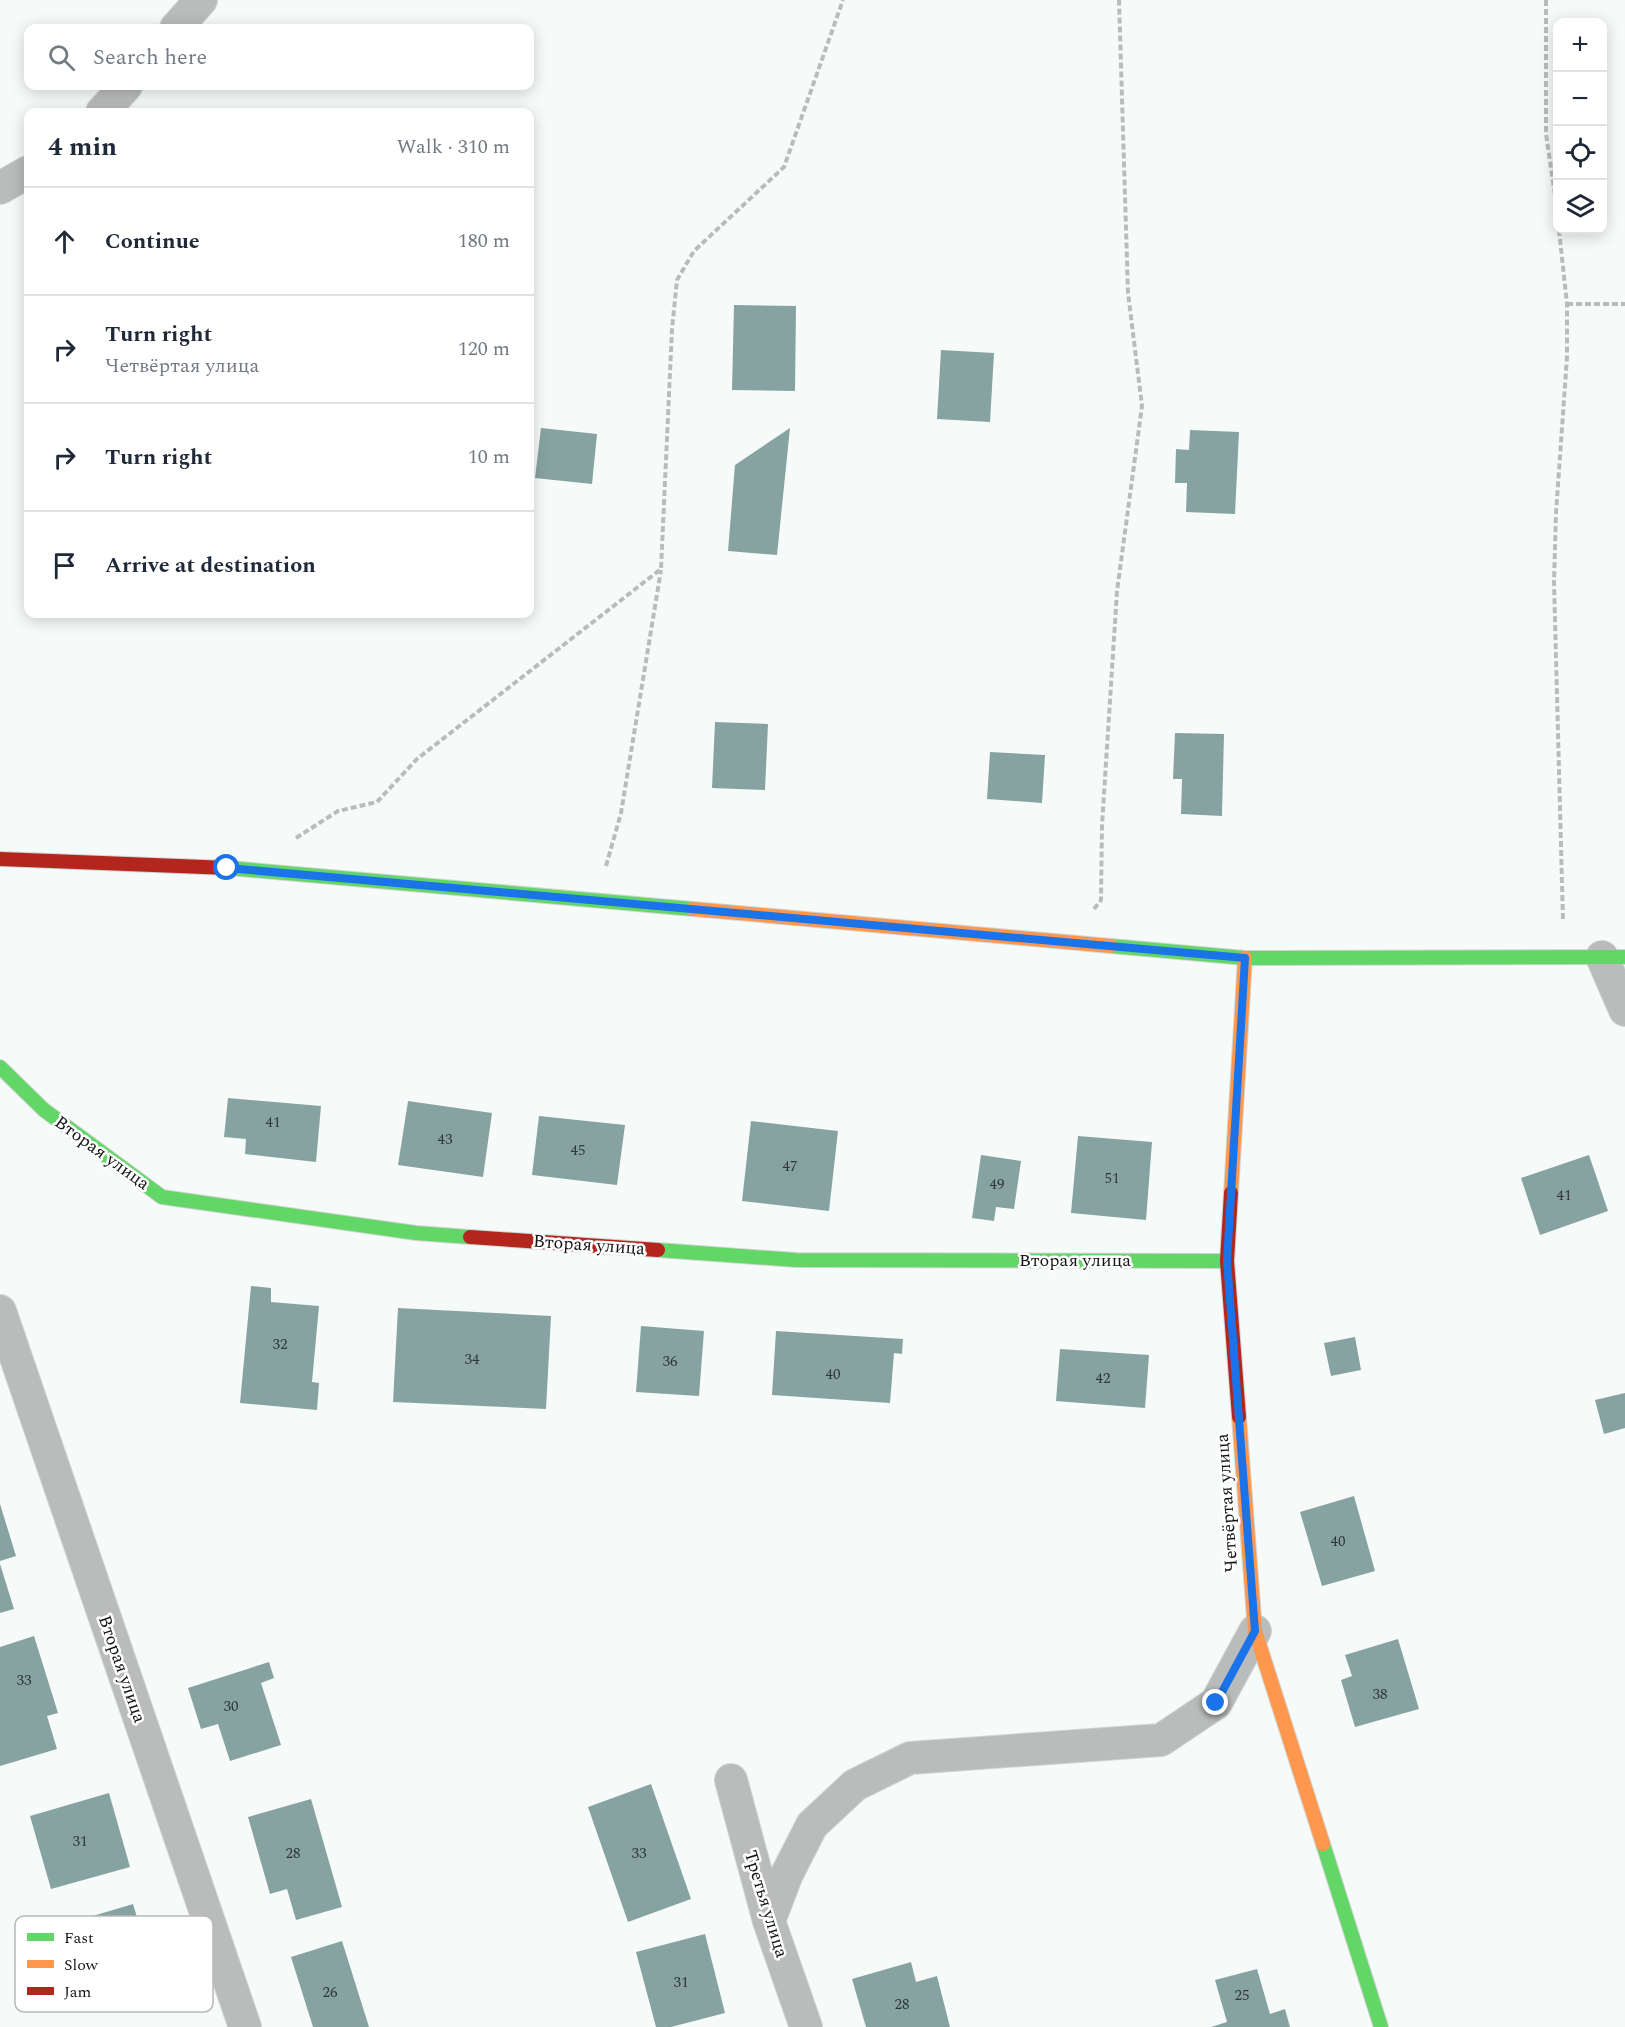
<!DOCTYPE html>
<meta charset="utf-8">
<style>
:root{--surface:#fff;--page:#f2f2f3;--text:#1f2937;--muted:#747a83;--line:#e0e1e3}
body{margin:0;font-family:Spectral,serif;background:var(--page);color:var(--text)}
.controls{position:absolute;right:18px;top:18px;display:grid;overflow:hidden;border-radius:12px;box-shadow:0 3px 15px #0003}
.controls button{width:54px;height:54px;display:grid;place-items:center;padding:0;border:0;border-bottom:2px solid var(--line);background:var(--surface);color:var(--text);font:30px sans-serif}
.stop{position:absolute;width:18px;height:18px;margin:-14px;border:4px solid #1a73e8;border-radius:50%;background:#fff}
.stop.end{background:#1a73e8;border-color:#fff;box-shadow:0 2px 6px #0008}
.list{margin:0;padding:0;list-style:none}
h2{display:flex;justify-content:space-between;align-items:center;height:78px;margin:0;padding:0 24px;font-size:26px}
h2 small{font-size:20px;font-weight:400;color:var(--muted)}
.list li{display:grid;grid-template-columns:39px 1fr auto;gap:18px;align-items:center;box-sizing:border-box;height:108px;padding:0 24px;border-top:2px solid var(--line)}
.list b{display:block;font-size:22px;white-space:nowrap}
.list p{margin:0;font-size:20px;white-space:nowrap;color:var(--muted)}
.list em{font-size:20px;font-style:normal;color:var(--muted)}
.icon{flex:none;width:33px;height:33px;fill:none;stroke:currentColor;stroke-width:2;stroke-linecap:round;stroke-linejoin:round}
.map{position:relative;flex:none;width:1625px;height:2027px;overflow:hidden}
.search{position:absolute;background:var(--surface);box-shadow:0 3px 15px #0003;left:24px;top:24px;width:510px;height:66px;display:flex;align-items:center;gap:15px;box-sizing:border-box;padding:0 21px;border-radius:12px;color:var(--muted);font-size:22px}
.panel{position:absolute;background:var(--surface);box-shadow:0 3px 15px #0003;left:24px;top:108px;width:510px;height:510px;border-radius:12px}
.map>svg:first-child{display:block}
</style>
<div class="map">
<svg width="1625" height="2027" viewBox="0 0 1625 2027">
<rect width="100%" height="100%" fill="#f6fbfa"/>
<g fill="#87a3a1">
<polygon points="734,305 796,306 795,391 732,390"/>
<polygon points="941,350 994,353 990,422 937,419"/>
<polygon points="541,428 597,434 592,484 535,478"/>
<polygon points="790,428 777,555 728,551 735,465"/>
<polygon points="1190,430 1239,432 1235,514 1186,512 1187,483 1175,483 1176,449 1189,450"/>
<polygon points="715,722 768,724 765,790 712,788"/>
<polygon points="1175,733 1224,734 1222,816 1181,814 1182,779 1173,779"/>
<polygon points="990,752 1045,755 1042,803 987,799"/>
<polygon points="228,1098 321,1106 316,1162 245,1154 246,1139 224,1137"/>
<polygon points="408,1101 492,1113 483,1177 398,1165"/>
<polygon points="539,1116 625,1125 617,1185 532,1175"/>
<polygon points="751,1121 838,1131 829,1211 742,1201"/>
<polygon points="1078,1136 1152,1142 1146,1220 1071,1213"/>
<polygon points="981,1155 1021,1161 1014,1209 996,1207 994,1221 972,1218"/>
<polygon points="1589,1155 1608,1211 1540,1235 1521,1178"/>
<polygon points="251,1286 271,1288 271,1302 319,1306 312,1382 319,1383 317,1410 240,1403"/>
<polygon points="398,1308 551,1316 546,1409 393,1402"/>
<polygon points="641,1326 704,1331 699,1396 636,1392"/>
<polygon points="776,1331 903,1339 902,1354 894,1353 890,1403 772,1395"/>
<polygon points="1355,1337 1361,1370 1331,1376 1324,1343"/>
<polygon points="1060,1349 1149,1355 1145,1408 1056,1401"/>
<polygon points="1625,1393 1625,1428 1604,1434 1595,1400"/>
<polygon points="1354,1496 1375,1571 1322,1586 1300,1512"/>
<polygon points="0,1504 16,1556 0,1561"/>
<polygon points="0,1564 14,1609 0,1613"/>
<polygon points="34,1636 58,1713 47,1716 57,1749 0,1766 0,1647"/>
<polygon points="1398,1639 1419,1709 1355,1727 1341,1680 1352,1676 1345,1655"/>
<polygon points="269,1662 274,1678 261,1683 281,1745 230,1761 218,1724 201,1729 188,1688"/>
<polygon points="651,1784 691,1899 628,1922 588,1807"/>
<polygon points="109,1793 130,1867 51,1889 30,1816"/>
<polygon points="311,1799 342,1907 296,1920 287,1889 270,1894 248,1817"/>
<polygon points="133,1904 158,1987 90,2006 66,1924"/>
<polygon points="705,1934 725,2013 671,2027 656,2027 636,1952"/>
<polygon points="342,1941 369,2027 313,2027 291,1957"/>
<polygon points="911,1962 916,1982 937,1976 950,2027 866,2027 852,1979"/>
<polygon points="1257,1969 1270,2014 1285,2009 1290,2027 1211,2027 1227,2022 1215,1980"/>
</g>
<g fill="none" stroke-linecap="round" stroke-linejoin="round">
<defs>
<g id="street">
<polyline points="176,28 201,0"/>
<polyline points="102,112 126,86"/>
<polyline points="0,188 28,172"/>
<polyline points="1602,957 1625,1010"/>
<polyline points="0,1311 245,2027"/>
<polyline points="731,1780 769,1921 806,2027"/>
<polyline points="769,1921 787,1874 812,1825 855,1785 910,1758 1161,1740 1216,1703 1255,1631"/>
</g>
<g id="fast">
<polyline points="229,868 693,909"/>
<polyline points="1111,946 1245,958 1625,957"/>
<polyline points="0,1067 44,1110 162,1197 416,1233 470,1237"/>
<polyline points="658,1250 796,1260 1227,1261"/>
<polyline points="1323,1844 1381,2027"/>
</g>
<g id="slow">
<polyline points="693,909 1111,946"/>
<polyline points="1231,1193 1245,958"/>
<polyline points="1239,1417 1255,1631 1323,1844"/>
</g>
<g id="jam">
<polyline points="0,859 229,868"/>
<polyline points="1231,1193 1227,1261 1239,1417"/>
<polyline points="470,1237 658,1250"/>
</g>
</defs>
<use href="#street" stroke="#d2d5d4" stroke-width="34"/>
<use href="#fast" stroke="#d2d5d4" stroke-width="16"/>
<use href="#slow" stroke="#d2d5d4" stroke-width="16"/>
<use href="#jam" stroke="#d2d5d4" stroke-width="16"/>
<g stroke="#babcbc" stroke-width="4" stroke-dasharray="6 3" stroke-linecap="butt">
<polyline points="1546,0 1546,134 1558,215"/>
<polyline points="1559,230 1567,304 1567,357 1556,513 1554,582 1563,921"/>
<polyline points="1567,304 1625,304"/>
<polyline points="296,838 338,811 377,802 417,759 661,569 672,329 677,280 694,251 784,167 843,0"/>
<polyline points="606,866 621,813 661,570"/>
<polyline points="1094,909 1101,900 1102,825 1117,591 1142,406 1128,293 1119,0"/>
</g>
<use href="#street" stroke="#babcbc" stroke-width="32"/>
<use href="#fast" stroke="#63d668" stroke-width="14"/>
<use href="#slow" stroke="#ff974d" stroke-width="14"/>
<use href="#jam" stroke="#b3261e" stroke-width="14"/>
</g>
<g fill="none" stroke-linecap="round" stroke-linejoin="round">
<polyline stroke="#1a73e8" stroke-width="8" points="227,868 1245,958 1227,1261 1255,1631 1216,1703"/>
</g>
<g text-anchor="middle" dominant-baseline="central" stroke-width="5" stroke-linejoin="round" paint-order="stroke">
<g font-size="15" fill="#2f3837">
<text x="273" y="1122">41</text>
<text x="445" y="1139">43</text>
<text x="578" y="1150">45</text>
<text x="790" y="1166">47</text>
<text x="1112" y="1178">51</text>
<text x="997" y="1184">49</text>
<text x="1564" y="1195">41</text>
<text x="280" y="1344">32</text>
<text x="472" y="1359">34</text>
<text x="670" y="1361">36</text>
<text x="833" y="1374">40</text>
<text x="1103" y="1378">42</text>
<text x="1338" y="1541">40</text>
<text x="24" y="1680">33</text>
<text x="1380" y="1694">38</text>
<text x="231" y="1706">30</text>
<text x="80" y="1841">31</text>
<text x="293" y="1853">28</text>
<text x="639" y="1853">33</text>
<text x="681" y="1982">31</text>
<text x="330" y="1992">26</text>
<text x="1242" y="1995">25</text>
<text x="902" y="2004">28</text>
</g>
<g font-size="18" fill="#121514" stroke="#fff">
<text transform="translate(102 1153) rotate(36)">Вторая улица</text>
<text transform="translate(589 1245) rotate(4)">Вторая улица</text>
<text x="1075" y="1260">Вторая улица</text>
<text transform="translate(1227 1503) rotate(-94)">Четвёртая улица</text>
<text transform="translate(122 1669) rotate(71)">Вторая улица</text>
<text transform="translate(766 1904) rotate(73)">Третья улица</text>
</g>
</g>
<rect x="15" y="1916" width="198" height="96" rx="9" fill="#fff" stroke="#b8b9b8" stroke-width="1.5"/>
<rect x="27" y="1933" width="27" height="8" fill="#63d668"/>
<rect x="27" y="1960" width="27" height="8" fill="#ff974d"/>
<rect x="27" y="1987" width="27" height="8" fill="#b3261e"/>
<g font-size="16" fill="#121514">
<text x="64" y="1943">Fast</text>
<text x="64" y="1970">Slow</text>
<text x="64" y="1997">Jam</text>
</g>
</svg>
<div class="controls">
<button>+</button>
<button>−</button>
<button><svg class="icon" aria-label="locate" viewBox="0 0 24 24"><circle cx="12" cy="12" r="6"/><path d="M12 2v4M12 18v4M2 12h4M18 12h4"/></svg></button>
<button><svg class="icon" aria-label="layers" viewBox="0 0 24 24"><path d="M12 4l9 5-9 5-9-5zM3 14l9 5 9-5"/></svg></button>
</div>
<div class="stop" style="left:227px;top:868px"></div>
<div class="stop end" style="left:1216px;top:1703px"></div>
<div class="search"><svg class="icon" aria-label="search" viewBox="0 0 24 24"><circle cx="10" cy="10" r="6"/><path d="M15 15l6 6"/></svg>Search here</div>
<section class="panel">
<h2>4 min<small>Walk · 310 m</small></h2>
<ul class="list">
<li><svg class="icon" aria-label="ahead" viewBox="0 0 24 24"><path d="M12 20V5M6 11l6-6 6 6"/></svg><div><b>Continue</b></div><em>180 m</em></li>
<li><svg class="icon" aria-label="right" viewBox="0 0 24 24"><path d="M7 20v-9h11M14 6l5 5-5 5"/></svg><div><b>Turn right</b><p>Четвёртая улица</p></div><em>120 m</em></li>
<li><svg class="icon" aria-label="right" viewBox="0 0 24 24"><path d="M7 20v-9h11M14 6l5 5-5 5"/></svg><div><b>Turn right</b></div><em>10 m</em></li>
<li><svg class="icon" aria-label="arrive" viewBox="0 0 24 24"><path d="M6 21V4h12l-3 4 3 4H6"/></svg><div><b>Arrive at destination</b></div></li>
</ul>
</section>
</div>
